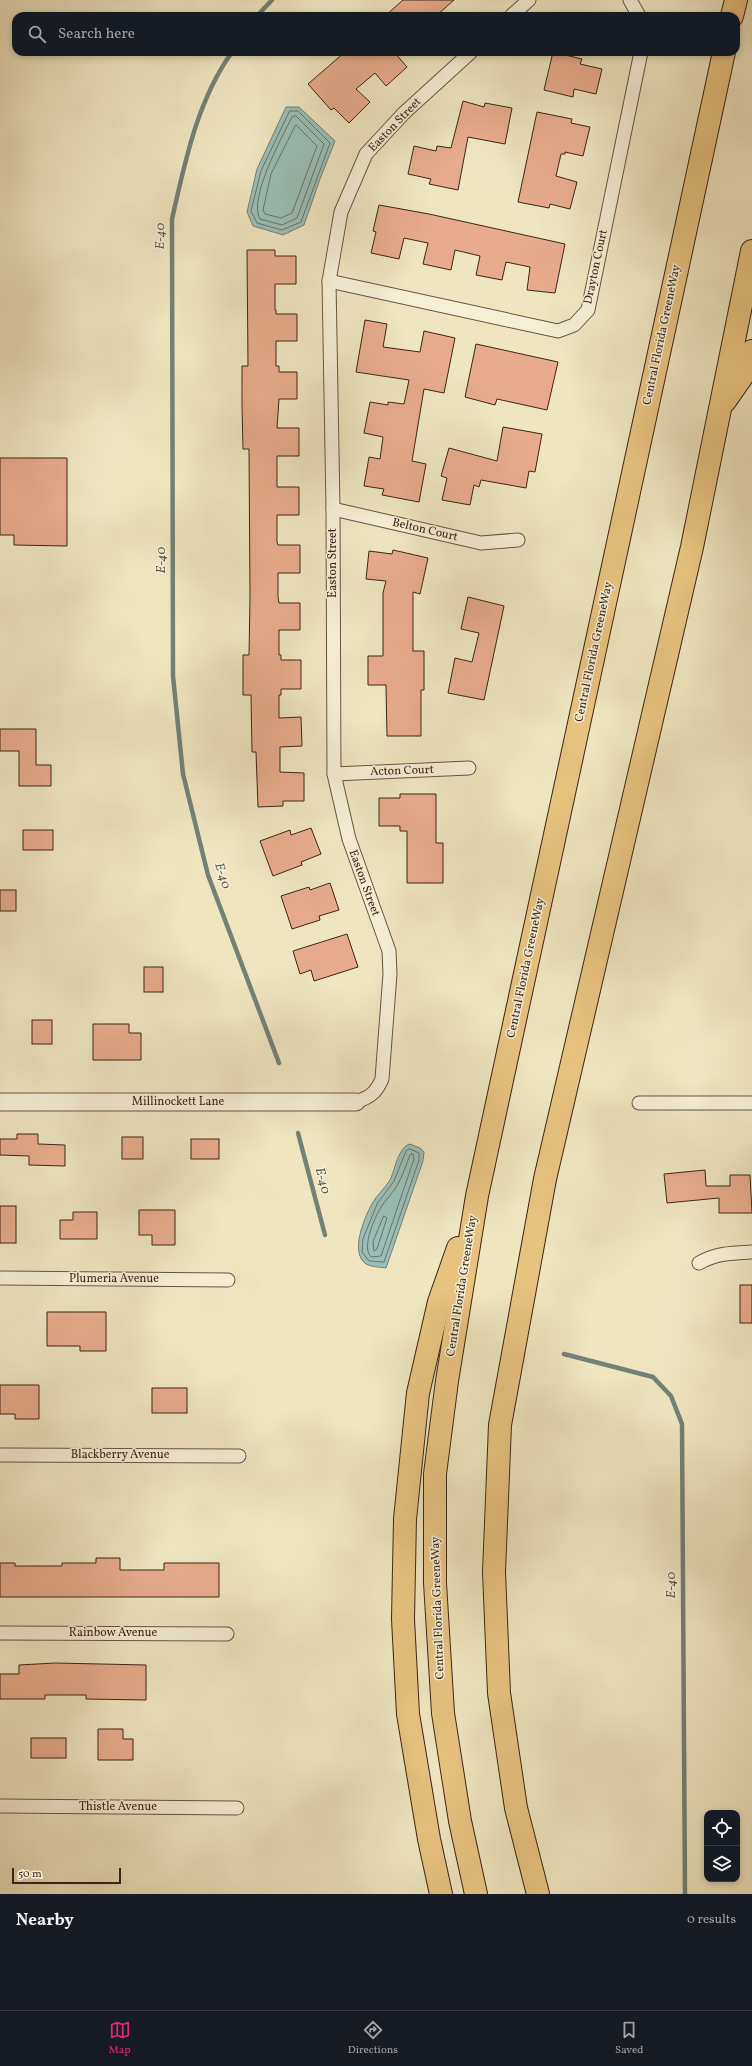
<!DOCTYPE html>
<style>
:root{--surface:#171b24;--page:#20242c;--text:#f1f3f6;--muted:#9ea1a6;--line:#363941;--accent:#db2777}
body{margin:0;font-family:Vollkorn,serif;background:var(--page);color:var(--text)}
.controls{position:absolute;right:12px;bottom:12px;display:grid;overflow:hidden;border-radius:8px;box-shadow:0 2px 6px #0003}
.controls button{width:36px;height:36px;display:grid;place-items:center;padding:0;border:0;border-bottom:1px solid var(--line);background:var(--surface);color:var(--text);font:20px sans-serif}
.scale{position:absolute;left:12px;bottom:10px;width:109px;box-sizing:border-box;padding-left:4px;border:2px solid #3c2516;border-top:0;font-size:11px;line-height:14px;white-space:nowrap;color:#3c2516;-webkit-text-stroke:3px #f5efd6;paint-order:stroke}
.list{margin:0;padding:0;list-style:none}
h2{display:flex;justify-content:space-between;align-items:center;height:52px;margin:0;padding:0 16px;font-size:17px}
h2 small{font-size:13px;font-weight:400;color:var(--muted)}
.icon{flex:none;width:22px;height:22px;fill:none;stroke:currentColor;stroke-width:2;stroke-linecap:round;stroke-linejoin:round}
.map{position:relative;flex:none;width:752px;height:1894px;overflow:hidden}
.search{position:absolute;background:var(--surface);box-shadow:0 2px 6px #0003;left:12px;right:12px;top:12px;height:44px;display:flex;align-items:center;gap:10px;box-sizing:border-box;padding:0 14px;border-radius:12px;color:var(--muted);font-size:15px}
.sheet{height:116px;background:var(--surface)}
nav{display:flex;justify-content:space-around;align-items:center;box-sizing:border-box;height:56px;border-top:1px solid var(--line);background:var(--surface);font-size:11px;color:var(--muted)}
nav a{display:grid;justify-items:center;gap:2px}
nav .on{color:var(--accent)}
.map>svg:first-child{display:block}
</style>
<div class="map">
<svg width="752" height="1894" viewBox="0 0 752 1894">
<rect width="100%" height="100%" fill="#efe6c0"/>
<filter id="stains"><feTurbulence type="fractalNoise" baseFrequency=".005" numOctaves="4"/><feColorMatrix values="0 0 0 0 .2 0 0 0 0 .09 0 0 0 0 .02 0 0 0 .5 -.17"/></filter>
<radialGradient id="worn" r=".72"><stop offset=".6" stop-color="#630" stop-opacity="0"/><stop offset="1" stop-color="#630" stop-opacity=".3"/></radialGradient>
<g fill="#9abeb7" stroke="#748177">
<polygon points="286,107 299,107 335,141 320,179 304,225 283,235 253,226 247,212 257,169"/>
<path d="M410,1144L420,1148L424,1152L423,1161L386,1268C380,1267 371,1267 366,1264C349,1252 365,1216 373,1202C378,1194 385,1188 390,1180C395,1170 398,1147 410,1144Z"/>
</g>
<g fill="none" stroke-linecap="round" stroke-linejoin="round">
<g stroke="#6b7266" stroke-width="1">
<polygon points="290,111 298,111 330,143 301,222 282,230 257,223 251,211 261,171"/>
<path d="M296,116L324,144L297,218L282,225L260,219C248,199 282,137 292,117Z"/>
<polygon points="296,125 317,146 292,213 281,218 265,214 263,210 271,174"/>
<polygon points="410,1149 419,1153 419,1160 384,1262 369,1261 362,1252 363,1239 377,1204 394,1181 406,1151"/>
<path d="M413,1154L414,1159L381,1256L371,1257C361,1247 375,1217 381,1207C386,1199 393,1193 398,1184C403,1175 406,1165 410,1155Z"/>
<polygon points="384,1216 387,1218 377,1249 374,1251 373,1242"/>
</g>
<g stroke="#748177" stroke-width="4.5">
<polyline points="257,16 272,0"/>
<path d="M232,52C197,101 185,162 172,219L173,676L183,774L208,875L279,1063"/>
<polyline points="298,1133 325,1235"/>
<polyline points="564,1354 653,1377 671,1396 682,1424 685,1894"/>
</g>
</g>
<g fill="#e8ac8c" stroke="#3c2516">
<polygon points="403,0 454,0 436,16 385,16"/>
<polygon points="345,52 394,52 407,67 386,86 375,73 356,89 370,102 349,123 334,108 331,110 308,84"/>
<polygon points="553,52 582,59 580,64 602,69 596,94 574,89 573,97 544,90"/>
<polygon points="463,101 484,107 485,103 512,108 505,144 468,137 458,190 429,184 431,179 408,174 414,146 436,151 437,146 451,148"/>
<polygon points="537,112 572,119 571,123 590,127 583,156 565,152 565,154 561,154 556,176 577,182 570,209 550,204 549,208 518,202"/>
<polygon points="379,205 429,214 565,244 555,293 527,290 530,267 506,262 502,280 476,275 480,256 455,250 451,270 423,264 428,243 404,238 399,259 371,253 376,232 373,231"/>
<polygon points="247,250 275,250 275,256 296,256 296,284 275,284 275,310 276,310 276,314 297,314 297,341 276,341 276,366 279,366 279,372 297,372 297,399 279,399 277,428 299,428 299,456 277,456 277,487 299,487 299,515 277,515 277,542 278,545 300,545 300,573 278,573 278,597 279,603 300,603 300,630 279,630 279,655 281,655 281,660 301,660 301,689 281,689 281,695 279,695 279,718 301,717 302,746 280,747 280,772 304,773 304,801 283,801 283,806 258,807 256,752 252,752 251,695 243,695 243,655 249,655 250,597 249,449 243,449 242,405 242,366 248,366"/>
<polygon points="365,320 387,324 383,347 420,352 424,331 455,338 444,393 424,389 412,461 426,464 419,502 382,495 384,489 364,486 369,457 380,459 383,437 364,433 370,402 388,405 388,402 404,404 409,380 356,372"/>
<polygon points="476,344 558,362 547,410 497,399 495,405 465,397"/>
<polygon points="503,427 542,434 535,472 529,471 526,488 481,480 479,487 474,485 470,505 442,500 447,478 441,476 449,448 497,461"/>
<polygon points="0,458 67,458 67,546 14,545 14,535 0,535"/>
<polygon points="393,550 428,558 420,594 413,592 413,651 424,651 424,690 421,690 421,736 387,736 386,685 368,685 368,656 383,656 383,593 386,581 366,579 369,551 392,554"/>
<polygon points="468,597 504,606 484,700 448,693 455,658 472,662 479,633 461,629"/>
<polygon points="0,729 36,729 36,765 51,765 51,786 19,786 19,751 0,751"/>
<polygon points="400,794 436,794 436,843 443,843 443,883 407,883 407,831 400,831 400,826 379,826 379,798 400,798"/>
<polygon points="311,828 321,854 301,862 302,865 273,876 260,841 290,830 291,835"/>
<rect x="23" y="830" width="30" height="20"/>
<polygon points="330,883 339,910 319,916 320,920 292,929 281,896 309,887 310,890"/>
<rect x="0" y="890" width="16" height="21"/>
<polygon points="347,934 358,967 314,981 311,970 300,974 293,951"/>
<rect x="144" y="967" width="19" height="25"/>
<rect x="32" y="1020" width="20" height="24"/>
<polygon points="93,1024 129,1024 129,1033 141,1033 141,1060 93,1060"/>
<polygon points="17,1134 38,1134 38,1144 65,1145 65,1166 29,1165 29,1156 0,1155 0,1139 17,1139"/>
<rect x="122" y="1137" width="21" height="22"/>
<rect x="191" y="1139" width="28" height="20"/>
<polygon points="705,1170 706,1186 730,1186 730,1175 750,1175 752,1213 719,1213 719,1198 667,1203 664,1174"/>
<rect x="0" y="1206" width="16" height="37"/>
<polygon points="139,1210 175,1210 175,1245 152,1245 152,1235 139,1235"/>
<polygon points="73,1212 97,1212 97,1239 60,1239 60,1220 73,1220"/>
<rect x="740" y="1285" width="12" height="38"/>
<polygon points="47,1312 106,1312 106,1351 80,1351 80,1346 47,1346"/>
<polygon points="0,1385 39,1385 39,1419 15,1419 15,1414 0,1414"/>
<rect x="152" y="1388" width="35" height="25"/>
<polygon points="96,1558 120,1558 120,1570 164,1570 164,1563 219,1563 219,1597 0,1597 0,1563 15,1563 15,1566 62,1566 62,1563 96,1563"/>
<polygon points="55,1663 146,1665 146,1700 86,1699 86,1695 45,1695 45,1699 0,1699 0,1674 19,1674 19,1665"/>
<polygon points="98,1729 123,1729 123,1739 133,1739 133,1760 98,1760"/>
<rect x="31" y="1738" width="35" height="20"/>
</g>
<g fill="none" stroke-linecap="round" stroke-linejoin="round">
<defs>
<g id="minor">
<polyline points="630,0 639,16"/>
<polyline points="511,16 529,0"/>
<polyline points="329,281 558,331 574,325 588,310 641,52"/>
<polyline points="333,509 481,543 518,540"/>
<polyline points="334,774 469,768"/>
<path d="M356,1102C370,1097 376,1093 382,1079L390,974L389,951L349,839L334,774L333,509L329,281L341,212L366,154L404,113L471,52"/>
<polyline points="639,1103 752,1103"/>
<path d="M699,1263C717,1253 732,1253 752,1252"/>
<polyline points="0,1278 228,1280"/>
<polyline points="0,1455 239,1456"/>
<polyline points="0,1633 227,1634"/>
<polyline points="0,1806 237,1808"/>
</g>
<polyline id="tertiary" points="0,1102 356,1102"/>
<g id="motorway">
<polyline points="732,16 736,0"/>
<polyline points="725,401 746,371 752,351"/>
<polyline points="441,1894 429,1839 408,1714 403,1619 405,1519 418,1393 439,1302 458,1248"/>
<polyline points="476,1894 460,1821 443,1713 435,1583 435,1474 447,1381 477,1196 724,52"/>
<polyline points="538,1894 516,1808 499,1693 494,1572 500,1425 545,1179 692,547 752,251"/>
</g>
</defs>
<use href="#minor" stroke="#695540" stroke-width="15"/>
<use href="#tertiary" stroke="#695540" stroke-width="19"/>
<use href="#motorway" stroke="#3c2516" stroke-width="24"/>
<use href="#minor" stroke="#f5efd6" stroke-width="13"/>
<use href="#tertiary" stroke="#f5efd6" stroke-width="17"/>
<use href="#motorway" stroke="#e8c380" stroke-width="22"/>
</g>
<g text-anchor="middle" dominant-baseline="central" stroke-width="3" stroke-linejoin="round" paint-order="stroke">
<g font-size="12" fill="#3c2516" stroke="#f5efd6">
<text transform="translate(395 125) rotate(-46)">Easton Street</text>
<text transform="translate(596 267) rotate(-78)">Drayton Court</text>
<text transform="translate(662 335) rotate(-78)">Central Florida GreeneWay</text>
<text transform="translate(425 530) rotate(13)">Belton Court</text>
<text transform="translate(333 563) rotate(-90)">Easton Street</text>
<text transform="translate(594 652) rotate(-78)">Central Florida GreeneWay</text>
<text transform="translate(402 771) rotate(-2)">Acton Court</text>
<text transform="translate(364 883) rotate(70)">Easton Street</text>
<text transform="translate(526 968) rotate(-78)">Central Florida GreeneWay</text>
<text x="178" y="1102">Millinockett Lane</text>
<text x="114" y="1279">Plumeria Avenue</text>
<text transform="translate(462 1286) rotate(-81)">Central Florida GreeneWay</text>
<text x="120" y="1455">Blackberry Avenue</text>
<text transform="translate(438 1608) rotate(-92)">Central Florida GreeneWay</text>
<text x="113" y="1633">Rainbow Avenue</text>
<text x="118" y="1807">Thistle Avenue</text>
</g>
<g font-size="13" font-style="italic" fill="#585346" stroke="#f5efd6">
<text transform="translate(161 236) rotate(-89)">E-40</text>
<text transform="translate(162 560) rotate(-90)">E-40</text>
<text transform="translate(222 876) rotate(72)">E-40</text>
<text transform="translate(322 1181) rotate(75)">E-40</text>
<text transform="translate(672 1585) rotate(-90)">E-40</text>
</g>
</g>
<rect width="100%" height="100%" filter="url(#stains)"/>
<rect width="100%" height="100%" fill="url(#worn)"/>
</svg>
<div class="controls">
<button><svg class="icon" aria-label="locate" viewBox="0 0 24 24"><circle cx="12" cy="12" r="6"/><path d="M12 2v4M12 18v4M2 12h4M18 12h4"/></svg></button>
<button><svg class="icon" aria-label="layers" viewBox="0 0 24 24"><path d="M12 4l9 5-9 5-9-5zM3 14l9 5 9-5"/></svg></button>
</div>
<div class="scale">50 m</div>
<div class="search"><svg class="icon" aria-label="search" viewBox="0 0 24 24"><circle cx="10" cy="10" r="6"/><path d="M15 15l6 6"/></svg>Search here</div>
</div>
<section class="sheet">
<h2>Nearby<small>0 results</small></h2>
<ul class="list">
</ul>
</section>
<nav>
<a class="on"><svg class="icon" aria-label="map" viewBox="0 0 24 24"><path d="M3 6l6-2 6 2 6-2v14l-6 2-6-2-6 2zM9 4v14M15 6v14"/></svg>Map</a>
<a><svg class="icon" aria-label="directions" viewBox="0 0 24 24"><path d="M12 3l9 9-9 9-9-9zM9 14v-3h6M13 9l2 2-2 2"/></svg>Directions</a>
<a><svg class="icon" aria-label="saved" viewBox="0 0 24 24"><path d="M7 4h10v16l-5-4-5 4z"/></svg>Saved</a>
</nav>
